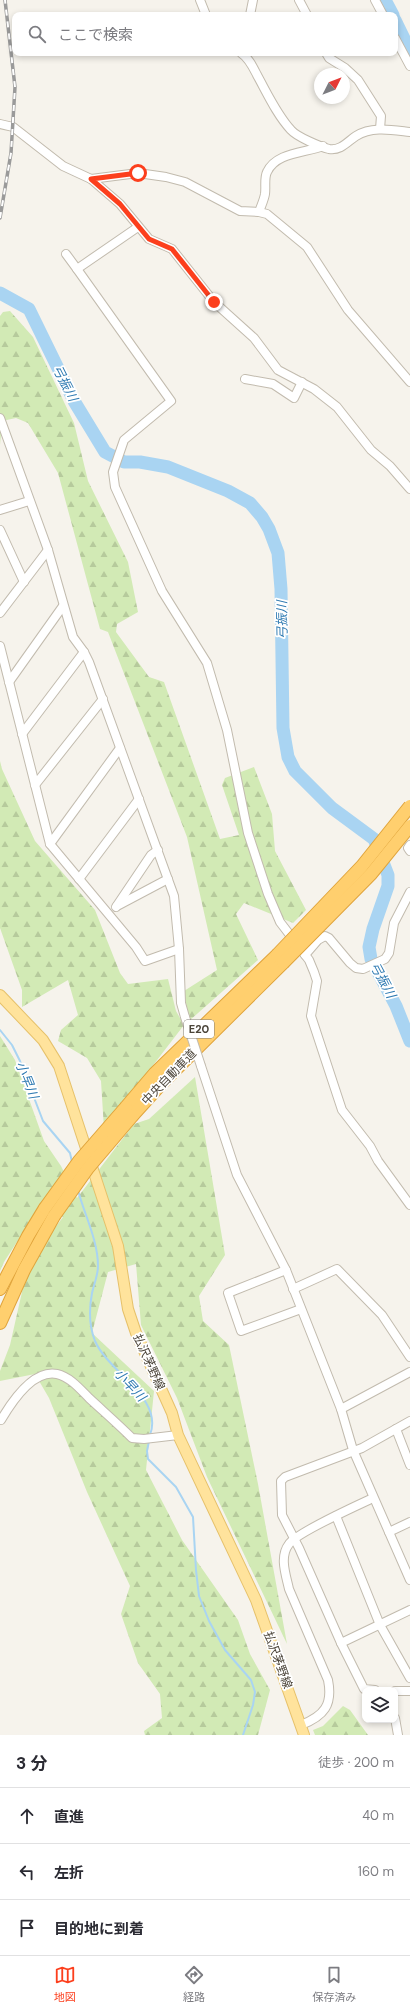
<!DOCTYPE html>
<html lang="ja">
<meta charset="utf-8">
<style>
:root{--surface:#fff;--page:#f7f7f7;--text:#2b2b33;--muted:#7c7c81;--line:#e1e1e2;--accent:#fc3f1d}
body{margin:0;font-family:"DM Sans","Noto Sans JP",sans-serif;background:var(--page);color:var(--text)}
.controls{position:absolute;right:12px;bottom:12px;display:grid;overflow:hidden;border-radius:8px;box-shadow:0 2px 6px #0003}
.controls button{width:36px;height:36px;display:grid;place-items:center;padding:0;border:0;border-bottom:1px solid var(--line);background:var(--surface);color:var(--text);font:20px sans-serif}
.compass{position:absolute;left:314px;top:68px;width:36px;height:36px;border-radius:50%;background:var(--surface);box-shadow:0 2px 6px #0003;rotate:48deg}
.stop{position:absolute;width:12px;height:12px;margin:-9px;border:3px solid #fc3f1d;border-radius:50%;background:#fff}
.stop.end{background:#fc3f1d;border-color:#fff;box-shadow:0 1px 4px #0008}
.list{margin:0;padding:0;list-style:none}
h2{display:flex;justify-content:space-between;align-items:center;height:52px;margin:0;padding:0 16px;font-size:17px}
h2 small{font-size:13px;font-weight:400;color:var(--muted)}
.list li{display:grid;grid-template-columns:26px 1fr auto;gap:12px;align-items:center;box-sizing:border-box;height:56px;padding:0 16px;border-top:1px solid var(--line)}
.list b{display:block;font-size:15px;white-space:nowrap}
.list em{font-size:13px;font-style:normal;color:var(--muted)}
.icon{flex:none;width:22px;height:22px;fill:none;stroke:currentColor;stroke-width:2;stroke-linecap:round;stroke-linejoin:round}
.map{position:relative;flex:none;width:410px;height:1735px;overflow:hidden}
.search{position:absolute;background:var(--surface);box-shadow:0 2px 6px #0003;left:12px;right:12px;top:12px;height:44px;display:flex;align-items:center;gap:10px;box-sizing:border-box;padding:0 14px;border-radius:8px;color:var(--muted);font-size:15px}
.sheet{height:220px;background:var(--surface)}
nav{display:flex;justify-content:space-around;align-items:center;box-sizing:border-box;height:56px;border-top:1px solid var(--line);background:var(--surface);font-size:11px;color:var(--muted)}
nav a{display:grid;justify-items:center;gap:2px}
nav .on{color:var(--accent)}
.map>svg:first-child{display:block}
</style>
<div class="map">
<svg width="410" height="1735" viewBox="0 0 410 1735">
<defs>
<pattern id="forest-firs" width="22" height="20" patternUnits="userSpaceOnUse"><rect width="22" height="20" fill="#d2eab5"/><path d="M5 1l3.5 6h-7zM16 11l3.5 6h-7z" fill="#b6ca9c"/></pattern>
</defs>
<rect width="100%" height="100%" fill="#f6f3ec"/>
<g fill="url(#forest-firs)">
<polygon points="10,311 33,337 74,423 88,481 128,562 138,612 117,624 116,632 149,677 164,682 220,839 239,835 222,785 225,778 254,767 272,814 275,851 306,910 293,923 244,903 236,914 258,960 189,1021 184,991 217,970 187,837 108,632 100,629 58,473 28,423 16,418 2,421 0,445 0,316 3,312"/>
<polygon points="0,761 2,769 35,841 95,910 120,973 128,984 168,979 176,1011 184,1025 104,1129 101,1081 87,1058 58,1041 61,1030 78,1015 68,980 22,1007 22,990 0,928"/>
<polygon points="0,1036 15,1060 44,1141 61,1166 77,1198 134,1124 149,1119 195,1077 225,1255 199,1296 203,1321 229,1345 258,1484 287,1644 207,1477 177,1398 141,1325 136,1264 108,1272 92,1333 154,1391 146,1470 182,1540 238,1620 250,1654 270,1690 258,1735 145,1735 144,1731 162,1718 160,1694 138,1663 121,1614 130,1586 87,1492 49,1398 35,1374 0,1381 0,1371 10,1345 24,1283 54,1229 63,1217 44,1200 4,1262 0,1271"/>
<polygon points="343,1706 350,1710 368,1735 315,1735 313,1730 323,1726"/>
</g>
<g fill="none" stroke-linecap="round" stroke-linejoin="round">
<g stroke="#a9d4f2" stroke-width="2">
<polyline points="0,1030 12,1045 20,1061 43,1121 70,1153 72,1162"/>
<path d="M78,1190C84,1214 98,1240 98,1266C98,1275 94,1284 92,1293C89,1309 89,1326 95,1341C109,1373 164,1398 150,1435"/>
<polyline points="149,1441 147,1451 148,1459 176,1487 193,1517 196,1570 199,1596 209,1621 225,1650 251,1680 255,1692 253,1705 243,1735"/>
</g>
<g stroke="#a9d4f2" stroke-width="13">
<polyline points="385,0 393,15"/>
<polyline points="395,20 410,51"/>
<polyline points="0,293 29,309 74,401 105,452 124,462 140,462 168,467 228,491 250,503 262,517 269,529 278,553 281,589 283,728 288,757 295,771 332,808 374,839 388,875 388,886 373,929 369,947 371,959 396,1006 410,1041"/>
</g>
<defs>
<g id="minor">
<polyline points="200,0 206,15"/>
<polyline points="299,0 307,15"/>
<polyline points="375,0 383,15"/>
<polyline points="250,15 253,0"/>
<polyline points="395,38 410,66"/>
<path d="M241,53C249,58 253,67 257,75C267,93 277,115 291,130C297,137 321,147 329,149C341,151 348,141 356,136C372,126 392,130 410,132"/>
<polyline points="326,53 329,58 345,68 358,80 381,116 380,129"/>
<polyline points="0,124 13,127 63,166 91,179 120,204 149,239 172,249 214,302 254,338 278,370 314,389 337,407 371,450 390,466 410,489"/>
<polyline points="91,179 138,173 166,177 185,182 240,211 259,212 267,214 307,247 348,310 410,382"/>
<path d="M259,212C261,206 264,200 265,194C266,187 264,178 267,172C276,152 306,153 323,146"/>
<polyline points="138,227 77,269 171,401 124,440 113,472 115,487 162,591 207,663 227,730 248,833 268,894 280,922 309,960 314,972 317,981 311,1016 342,1110 370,1146 378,1161 410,1205"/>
<polyline points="66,254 77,269"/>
<polyline points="245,379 273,384 294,398 302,382"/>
<polyline points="0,418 48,550 73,637 84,652 89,662 174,896 179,949 181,1003 185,1017"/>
<polyline points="0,510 29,501"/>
<polyline points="0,530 24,582"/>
<polyline points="0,613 48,550"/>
<polyline points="0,646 50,844 136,947 145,961 179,949"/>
<polyline points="9,682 63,606"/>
<polyline points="22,734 84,652"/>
<polyline points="35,785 103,699"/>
<polyline points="50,844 120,748"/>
<polyline points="410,845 408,848 410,851"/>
<polyline points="79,879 139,799"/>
<polyline points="117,906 168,879"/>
<polyline points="116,907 151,855 158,850"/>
<polyline points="305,955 318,940 325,936 329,938 350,963 356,968 363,969 385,959 389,953 394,923 410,892"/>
<polyline points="201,1066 237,1175 286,1270 341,1409 353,1450 410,1580"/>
<polyline points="286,1270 228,1293 241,1331 301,1309"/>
<polyline points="293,1289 337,1269 382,1315 410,1357"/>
<polyline points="341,1409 410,1372"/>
<path d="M1,1420C11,1403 33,1369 57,1374C70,1377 80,1389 89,1398C103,1411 118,1424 132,1438L144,1439L178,1435"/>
<polyline points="396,1429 410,1465"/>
<polyline points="336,1516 380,1625 410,1678"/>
<polyline points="389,1532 410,1522"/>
<polyline points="341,1643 410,1610"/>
<polyline points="375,1690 364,1689 341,1643 299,1548 282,1515 281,1481 285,1477 362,1448 410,1421"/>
<polyline points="395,1691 410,1691"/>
<polyline points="395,1718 398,1735"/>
<path d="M301,1725C324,1716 333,1705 328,1680L289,1589C286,1575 279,1557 289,1544C296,1533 358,1505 373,1498"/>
</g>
<polyline id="major" points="0,995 43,1040 59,1066 118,1246 128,1309 136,1333 172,1413 178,1435 256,1600 304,1735"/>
<g id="highway">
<polyline points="126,1107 155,1073 277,955"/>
<polyline points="133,1115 162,1083 283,963"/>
<polyline points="0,1289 28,1236 45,1208"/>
<polyline points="0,1323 24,1270 54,1216"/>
</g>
</defs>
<use href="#minor" stroke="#c2bbae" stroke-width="10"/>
<use href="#major" stroke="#e6c16a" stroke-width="12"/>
<use href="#highway" stroke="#e0a43c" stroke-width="14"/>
<use href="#minor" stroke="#fff" stroke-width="8"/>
<use href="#major" stroke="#ffe39c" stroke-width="10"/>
<use href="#highway" stroke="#ffcf6e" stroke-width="12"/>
<defs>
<polyline id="rail" points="0,218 11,153 15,87 5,0"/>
</defs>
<use href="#rail" stroke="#9a9a9a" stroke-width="3.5"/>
<use href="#rail" stroke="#fff" stroke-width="2" stroke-dasharray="6" stroke-linecap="butt"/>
<defs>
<polyline id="minor-bridge" points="185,1017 201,1066"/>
<g id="highway-bridge">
<polyline points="277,955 362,866 410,806"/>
<polyline points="283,963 371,874 410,826"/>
<polyline points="45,1208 79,1161 126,1107"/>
<polyline points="54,1216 88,1168 133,1115"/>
</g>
</defs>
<use href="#minor-bridge" stroke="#c2bbae" stroke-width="10" stroke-linecap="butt"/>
<use href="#highway-bridge" stroke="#e0a43c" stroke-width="14" stroke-linecap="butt"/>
<use href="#minor-bridge" stroke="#fff" stroke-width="8"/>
<use href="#highway-bridge" stroke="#ffcf6e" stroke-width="12"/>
</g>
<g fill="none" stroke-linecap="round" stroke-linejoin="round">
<polyline stroke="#fc3f1d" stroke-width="5" points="138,173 91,179 120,204 149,239 172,249 214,302"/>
</g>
<g text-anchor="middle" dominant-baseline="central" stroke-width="3.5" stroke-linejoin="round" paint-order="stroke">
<rect fill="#fff" stroke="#817c74" stroke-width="1" x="184" y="1020" width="30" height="18" rx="3"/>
<g font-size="11" font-weight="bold" fill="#4b4439">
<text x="199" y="1029">E20</text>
</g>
<g font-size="12" fill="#4b4439" stroke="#fff">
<text transform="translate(169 1077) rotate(-46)">中央自動車道</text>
<text transform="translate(149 1362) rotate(66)">払沢茅野線</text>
<text transform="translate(278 1660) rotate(70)">払沢茅野線</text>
</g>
<g font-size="13" font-style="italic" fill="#2e7ab2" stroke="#fff">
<text transform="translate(65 383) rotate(63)">弓振川</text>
<text transform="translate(282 620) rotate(-91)">弓振川</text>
<text transform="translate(383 980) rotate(62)">弓振川</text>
<text transform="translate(27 1080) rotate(68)">小早川</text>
<text transform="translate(130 1385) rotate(47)">小早川</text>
</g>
</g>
</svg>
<div class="controls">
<button><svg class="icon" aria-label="layers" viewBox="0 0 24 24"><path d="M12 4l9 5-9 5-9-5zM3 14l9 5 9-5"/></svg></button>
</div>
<svg class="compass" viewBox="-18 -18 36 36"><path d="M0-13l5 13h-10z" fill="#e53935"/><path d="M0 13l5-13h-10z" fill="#7c7c81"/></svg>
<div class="stop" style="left:138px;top:173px"></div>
<div class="stop end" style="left:214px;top:302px"></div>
<div class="search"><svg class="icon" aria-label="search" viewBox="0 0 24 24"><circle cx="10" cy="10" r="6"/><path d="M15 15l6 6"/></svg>ここで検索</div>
</div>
<section class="sheet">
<h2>3 分<small>徒歩 · 200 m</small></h2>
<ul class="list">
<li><svg class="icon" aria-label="ahead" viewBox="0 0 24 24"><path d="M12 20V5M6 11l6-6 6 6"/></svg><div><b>直進</b></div><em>40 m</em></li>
<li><svg class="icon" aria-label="left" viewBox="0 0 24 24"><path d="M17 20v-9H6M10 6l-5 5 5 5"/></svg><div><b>左折</b></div><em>160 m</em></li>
<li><svg class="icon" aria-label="arrive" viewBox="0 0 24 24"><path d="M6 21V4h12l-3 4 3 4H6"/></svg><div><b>目的地に到着</b></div></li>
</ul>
</section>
<nav>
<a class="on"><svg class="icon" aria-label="map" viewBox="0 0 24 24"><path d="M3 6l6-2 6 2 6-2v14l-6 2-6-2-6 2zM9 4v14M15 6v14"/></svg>地図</a>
<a><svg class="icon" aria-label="directions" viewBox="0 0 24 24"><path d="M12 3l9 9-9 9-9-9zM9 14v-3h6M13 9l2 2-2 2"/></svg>経路</a>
<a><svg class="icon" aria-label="saved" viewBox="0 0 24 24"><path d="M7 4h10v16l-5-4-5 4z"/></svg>保存済み</a>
</nav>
